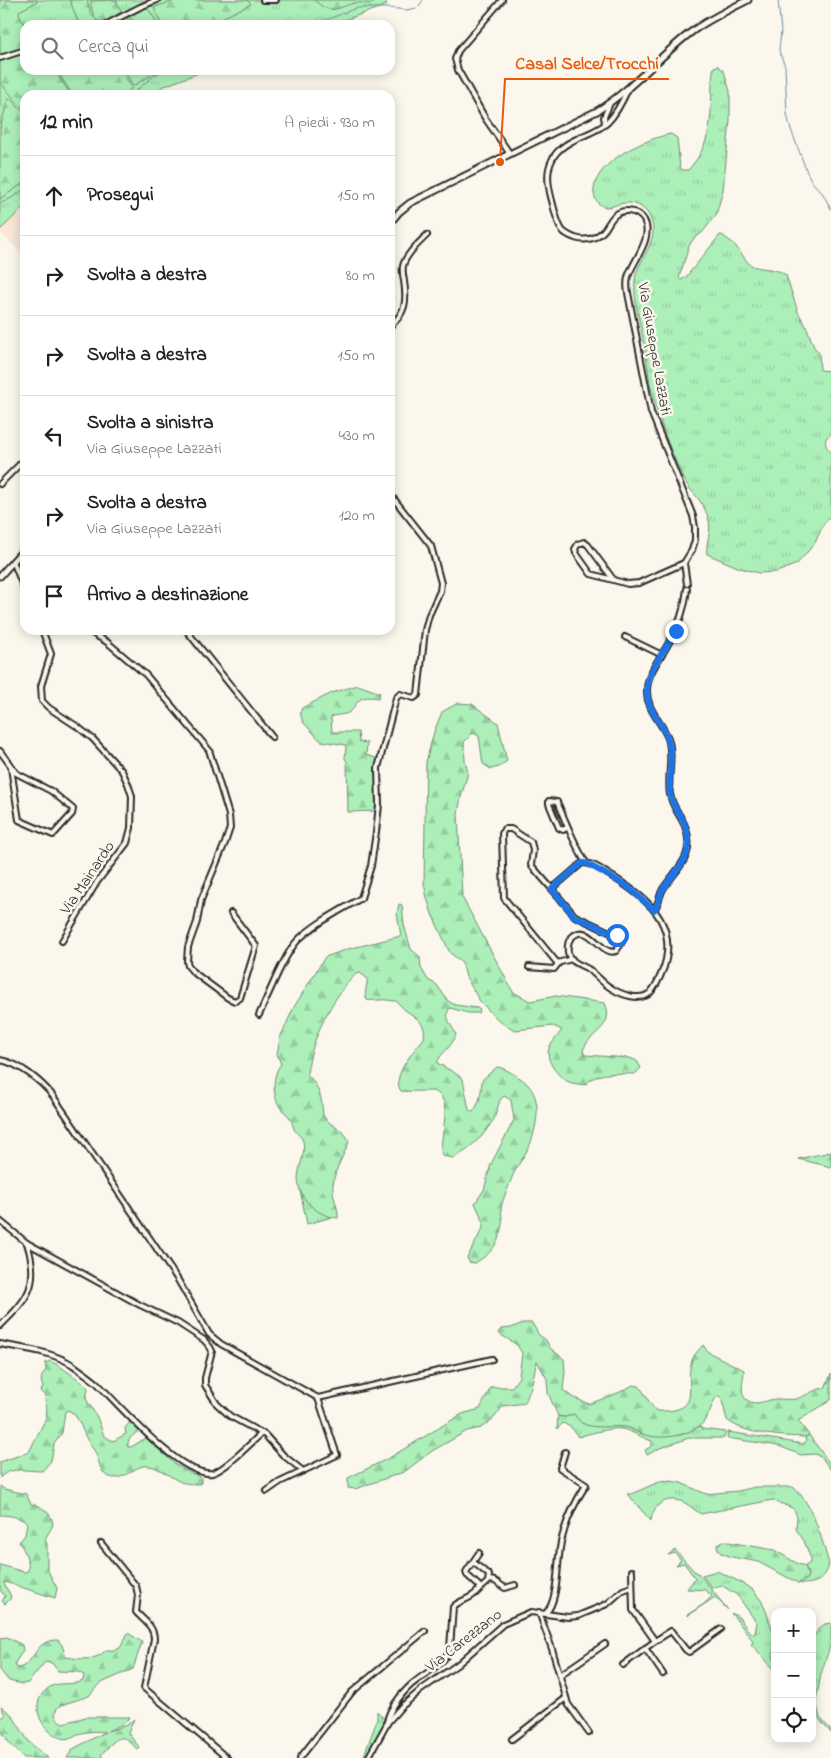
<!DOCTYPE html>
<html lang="it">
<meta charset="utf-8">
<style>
:root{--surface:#fff;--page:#f6f6f6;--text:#202124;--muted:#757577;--line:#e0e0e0}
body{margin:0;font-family:"Indie Flower",sans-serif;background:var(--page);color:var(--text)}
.controls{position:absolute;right:15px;bottom:15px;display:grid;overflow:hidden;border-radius:10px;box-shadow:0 2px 12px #0003}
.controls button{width:45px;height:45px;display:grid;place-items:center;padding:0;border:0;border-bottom:1px solid var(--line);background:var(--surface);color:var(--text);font:25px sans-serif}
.stop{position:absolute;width:15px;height:15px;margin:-11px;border:4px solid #1a73e8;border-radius:50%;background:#fff}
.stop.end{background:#1a73e8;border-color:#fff;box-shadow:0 1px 5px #0008}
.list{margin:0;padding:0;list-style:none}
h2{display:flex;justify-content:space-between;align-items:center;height:65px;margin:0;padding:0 20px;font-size:21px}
h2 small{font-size:16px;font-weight:400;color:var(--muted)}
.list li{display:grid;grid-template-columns:32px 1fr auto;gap:15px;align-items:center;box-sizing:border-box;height:80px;padding:0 20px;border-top:1px solid var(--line)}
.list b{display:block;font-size:19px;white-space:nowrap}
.list p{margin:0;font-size:16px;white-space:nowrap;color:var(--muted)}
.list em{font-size:16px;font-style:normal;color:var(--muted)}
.icon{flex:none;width:28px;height:28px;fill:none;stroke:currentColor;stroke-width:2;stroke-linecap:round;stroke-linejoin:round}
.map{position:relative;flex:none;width:831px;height:1758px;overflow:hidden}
.search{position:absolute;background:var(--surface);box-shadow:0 2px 12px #0003;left:20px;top:20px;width:375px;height:55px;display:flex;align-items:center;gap:12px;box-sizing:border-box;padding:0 18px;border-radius:15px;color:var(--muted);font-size:19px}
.panel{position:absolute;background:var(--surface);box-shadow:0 2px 12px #0003;left:20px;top:90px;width:375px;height:545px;border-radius:15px}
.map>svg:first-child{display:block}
</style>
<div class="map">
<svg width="831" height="1758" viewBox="0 0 831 1758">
<defs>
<pattern id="grass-tufts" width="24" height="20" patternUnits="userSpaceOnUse" patternTransform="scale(1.25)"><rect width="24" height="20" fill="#acefb9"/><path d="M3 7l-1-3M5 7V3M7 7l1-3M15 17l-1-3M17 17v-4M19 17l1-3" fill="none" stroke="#94cd9f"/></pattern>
<pattern id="forest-firs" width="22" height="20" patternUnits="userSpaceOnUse" patternTransform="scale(1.25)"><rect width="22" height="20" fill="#acefb9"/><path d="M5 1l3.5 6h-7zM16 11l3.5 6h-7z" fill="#94cd9f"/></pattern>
</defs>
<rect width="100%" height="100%" fill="#fbf7ec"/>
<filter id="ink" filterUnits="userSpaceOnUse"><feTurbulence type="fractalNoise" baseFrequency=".02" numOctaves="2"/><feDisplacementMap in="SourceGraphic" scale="10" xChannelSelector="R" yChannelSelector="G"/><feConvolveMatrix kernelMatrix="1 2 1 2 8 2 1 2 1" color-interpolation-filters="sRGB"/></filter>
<g filter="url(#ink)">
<polygon fill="#f8e6d6" points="25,206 25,256 0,232 0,230"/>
<g fill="url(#grass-tufts)" stroke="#6c8d72">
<polygon points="0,0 385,0 387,5 331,25 25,25 25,70 206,70 162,87 152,95 25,95 25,206 0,230"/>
<path d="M718,66L724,71L730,91V121L723,190L716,215L702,233L694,238L689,246L679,278L681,280L686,277L720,235H722L734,244L749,264C760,271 774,266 786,275L798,312L807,328L814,347L819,353L820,370L831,371V434L826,438C825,445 826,447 831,452V515L823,525L815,543L797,564L777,572L759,573L740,568L707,554C705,542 713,532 708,517C704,505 698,498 690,489C684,481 680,470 676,462C665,437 656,410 650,383C648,372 647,360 645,349C642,334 639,320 636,305C635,294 633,281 637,271C642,258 654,243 653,229C652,214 641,202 626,203C615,203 608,212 598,203C595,199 593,194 594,189C597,161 642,141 666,135L671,134L677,138L680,168L683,170H688C717,139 709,108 713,71L714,67Z"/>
<path d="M300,1190C307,1207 317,1210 332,1217L307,1224Z"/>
<path d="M574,1414L582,1423L595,1426L627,1427L643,1434L681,1435L700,1426L702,1429L726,1432L724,1438H689L660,1448L647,1455L645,1450L652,1446V1441C642,1438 632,1431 622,1429C612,1427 588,1434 578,1437L572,1428L563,1423L557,1429L558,1416L565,1417Z"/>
<polygon points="728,1432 803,1444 806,1441 805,1437 809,1435 831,1465 831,1470 822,1458 815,1454 801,1455 779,1446 727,1438"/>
<path d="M671,1481L681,1483L706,1494L738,1491L755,1487H793C813,1503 822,1540 829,1564C826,1580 814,1586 798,1583L806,1579L808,1574L805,1566L809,1564L811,1559L804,1541L796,1529L797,1517L795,1511L792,1508L772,1500L701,1514C695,1511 691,1506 685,1503C668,1495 653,1503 651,1521L627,1494H631L659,1482Z"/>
<polygon points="675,1550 695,1572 699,1574 728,1610 715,1597 687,1616 687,1615 704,1604 712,1596 705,1590 687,1589 695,1578 684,1563 676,1565 681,1560 675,1553 668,1555"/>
<path d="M717,1571L738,1581L752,1589L761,1600L766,1611L775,1637L773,1655L775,1670L751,1644L754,1642L731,1613C746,1619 741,1627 753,1634L755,1633L757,1623L737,1595L721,1585L712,1588L702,1575Z"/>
<polygon points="831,1623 831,1643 821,1674 816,1701 820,1718 831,1730 831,1733 812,1711 812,1640 819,1628 825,1624"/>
<path d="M377,1711L384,1719C384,1729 372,1756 363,1758L377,1720Z"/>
</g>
<g fill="url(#forest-firs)" stroke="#6c8d72">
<polygon points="0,0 37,0 37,2 19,11 20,17 25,25 25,48 0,57"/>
<polygon points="70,0 87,0 91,15 95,18 91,7 91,1 116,0 121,10 121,12 102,24 96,19 97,25 85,25 78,23"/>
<polygon points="177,0 247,0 251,4 207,25 162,25 155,12 155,7"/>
<path d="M314,0H373L374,3C368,4 361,2 354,3C334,9 331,15 314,0Z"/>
<polygon points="147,7 159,25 113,25"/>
<polygon points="25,53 25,70 54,70 71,95 25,95 25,112 0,82 0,61 4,58"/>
<polygon points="56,70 121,70 132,88 124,95 73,95"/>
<polygon points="124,70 160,70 133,86"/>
<polygon points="8,99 12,100 25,115 25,182 0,199 0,129"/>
<path d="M358,685L380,693L378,698C371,697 364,696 358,701C355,704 354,709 351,711C345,716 337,714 331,717L332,732H358L359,742L367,743L366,755L379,759L376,778L377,811L348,812L347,761L345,759L346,745L321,741L303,722L300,713L302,708L332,693Z"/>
<path d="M458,703L472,704L498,723L507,761L499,767L491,769L483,764L479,736L473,733L464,742L465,761L468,773L461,797L458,814L462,897L513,992L530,1001L556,996L605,1003C616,1029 588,1032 583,1051L585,1055L630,1058L637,1061L641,1068L635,1074C616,1074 598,1070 585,1085C580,1084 574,1084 569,1082C558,1077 543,1059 550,1046C553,1041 558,1036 562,1030L553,1026L515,1030L502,1023L492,1014L479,1000L466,977L462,962L450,953L432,914L427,898L424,884L426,762L434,732L442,712Z"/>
<path d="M399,904L402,905L404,925L411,949L420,957L421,968L428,980L437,985L448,1001L455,1005L477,1008L480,1010L479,1013H468L450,1008C443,1016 452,1026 456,1034C453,1047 440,1053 437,1063L455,1073L463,1079L469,1110L473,1112C481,1101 481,1092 482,1080L497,1067C505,1068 513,1074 520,1078C541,1092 539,1114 533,1136C529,1152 516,1165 511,1180C508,1189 502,1200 501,1209C501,1214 503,1219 502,1224C499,1244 492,1253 475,1263L469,1262L467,1258L483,1228V1221L475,1203L484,1190L491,1164L514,1120L511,1100L504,1096L500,1100L494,1119L482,1136L467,1150L459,1155L453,1158L442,1156C437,1143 455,1102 436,1092C433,1090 407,1092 401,1091C390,1076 415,1050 424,1038C427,1023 415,1017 405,1010C402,1007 399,1004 396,1001C390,1001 385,999 380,1000C375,1000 372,1001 367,1000C363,992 368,986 367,978L360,973L356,974C331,998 311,1040 307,1074C316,1083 321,1093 322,1106C323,1110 322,1113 324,1117C331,1127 346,1129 349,1142C343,1157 331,1175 333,1192C334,1199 339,1211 338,1218C318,1216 299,1201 298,1179C298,1166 306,1155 303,1141C301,1136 297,1134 294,1129C293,1126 292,1121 290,1118C288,1114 282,1111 280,1107C272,1095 272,1075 281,1064L277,1054L280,1038L294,1007L325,957L348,949L401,936L397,913Z"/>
<polygon points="831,1152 831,1167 798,1159"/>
<path d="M523,1323H532L539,1335L546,1340L550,1348L564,1359L565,1371L563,1390L572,1397L589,1404L618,1393L633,1385L639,1386C646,1394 649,1404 656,1411C708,1413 681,1384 693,1358C695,1353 700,1349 703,1345L708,1352L744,1370C744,1377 740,1390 744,1397C754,1409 766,1399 777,1399C783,1399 790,1400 796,1399C806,1396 814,1389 825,1388L831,1374V1400L798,1421L809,1435L805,1437C782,1436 745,1435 727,1420L721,1397L718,1396C710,1402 712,1418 698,1427C682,1437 659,1440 642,1434C636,1432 631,1427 624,1427C612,1425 593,1430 582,1423C579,1421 576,1417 574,1414L565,1417L558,1416L548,1393L547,1379L537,1361L531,1387L525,1403L503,1406L494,1418L481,1428L467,1431L432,1451L404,1472L355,1489L348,1488V1478L389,1458L462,1414L480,1409L491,1387H512L519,1377L522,1353L517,1345L498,1333L501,1329L511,1328Z"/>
<path d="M50,1361C58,1364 83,1382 88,1388L86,1399L97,1417L104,1436L113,1441L126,1434L125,1428L130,1422L139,1431C133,1435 127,1439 128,1447H131L146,1438L176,1465L201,1478V1483L199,1484C192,1484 183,1484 177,1480C168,1476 159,1467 149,1466C134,1463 122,1486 106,1475C100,1471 99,1461 96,1454C94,1449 90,1446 88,1441C82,1432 79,1413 67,1410L65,1412L62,1433L54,1444L51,1461L42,1471C29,1471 9,1466 0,1478V1462L29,1452L46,1418L47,1409L45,1400L46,1396L41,1391L43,1387C40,1380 41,1375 46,1370L45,1363Z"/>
<path d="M0,1486L4,1489L26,1494L31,1504C41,1505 53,1514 53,1525L45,1539L47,1544V1569L57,1588L55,1598L5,1582L4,1584L10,1594L11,1598L5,1604L2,1601L5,1596L0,1590V1565L24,1572L28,1571C30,1562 24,1549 19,1542L25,1535L27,1523C20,1517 9,1515 0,1515Z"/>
<polygon points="723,1541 774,1550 798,1564 805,1566 808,1575 806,1580 798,1583 758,1562 732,1557 721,1553 718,1549 717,1545"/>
<path d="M128,1633L142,1642L133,1669L99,1684L89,1696L61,1705L57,1708L55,1715L58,1720L63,1723L86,1717H130L122,1724L108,1731L127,1725L134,1719L128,1733L139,1747L137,1749C133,1746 128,1739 124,1738C115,1736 106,1750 101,1755L103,1758H67L73,1749L105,1732C98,1731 90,1731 82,1733C74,1734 70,1741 61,1738C40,1731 27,1701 50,1687C60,1681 73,1686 83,1681L84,1675L78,1672L58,1671L52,1663L45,1662L28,1683L22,1684L9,1681L0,1670V1638L7,1637L22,1645L23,1650L15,1663L16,1667L19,1668C37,1662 33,1640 58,1640L62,1645L66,1657C80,1659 95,1662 106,1650H115L120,1648Z"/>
<path d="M1,1706L12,1715L29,1742L48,1758H24C13,1746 0,1737 0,1720L5,1715Z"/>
</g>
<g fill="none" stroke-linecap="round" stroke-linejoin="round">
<g stroke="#6e89a4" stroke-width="1">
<polyline points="778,0 781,32 779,51 785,66 787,114 790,127 807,172 812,182 823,194 831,209"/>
<polyline points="419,6 423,0"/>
<polyline points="314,25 356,8 390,8 407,10 416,8"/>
<polyline points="131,95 156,74 165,70"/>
<polyline points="0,204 15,196 25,188"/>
</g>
<defs>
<g id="minor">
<polyline points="263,0 276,0"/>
<polyline points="502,0 458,51 455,59 458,70 485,118 510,154"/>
<polyline points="105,25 140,7 157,0"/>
<polyline points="0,58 25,50"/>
<polyline points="605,124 604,117 610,103"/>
<path d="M390,326C406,313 407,301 404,281C403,276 402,271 403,266C406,254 419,243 427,235"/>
<polyline points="0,484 25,459"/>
<polyline points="13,561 25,591"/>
<polyline points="684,563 687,584"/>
<path d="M613,579L588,545L584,542L578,544L575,549L576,553L591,574L628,584L639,583L684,563L692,550L695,540V527L693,516L651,412L628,293C627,288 627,282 628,277C633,261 654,238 644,220C637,210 623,208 614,216C610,220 608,225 605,229C598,238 586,242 575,238C570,236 565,234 562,230C556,221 554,207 551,197C548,184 546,172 552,160C561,139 593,136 608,122C617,113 623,100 628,89"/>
<polyline points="42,630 51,654 41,686 42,701 49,708 78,727 93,739 122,771 128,784 132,796 131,828 127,843 97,882 62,941"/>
<polyline points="87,630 107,642 146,675 209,750 229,815 230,828 225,843 201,900 197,922 188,947 187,961 188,966 193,972 228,998 235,1001 240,998 256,946 231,913"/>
<polyline points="186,630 272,737"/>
<polyline points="625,637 662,655"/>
<polyline points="0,751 16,773 51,791 73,809 72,814 53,835 19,820 11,768"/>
<path d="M568,827L563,830L559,828L549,804V801L557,802C566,822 574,844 586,863"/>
<path d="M582,863C593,862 604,872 613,877C647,898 678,923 664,967C661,975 656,987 650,993C640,1002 620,994 611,988C602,983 596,974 588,969C582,965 572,963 569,956C567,951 567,942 571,938C589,919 600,957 616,951L621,944L618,936L575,916L552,889Z"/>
<path d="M654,910C659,904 659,896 663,889C677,868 695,857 686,829C682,816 672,808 670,794C667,776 674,756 668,738C661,721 646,709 647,690C647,674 659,660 667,646C678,628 685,610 687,589"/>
<polyline points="557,963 572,959"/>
<polyline points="529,967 554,969 558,964 504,898 502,834 504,829 511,829 531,842 533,850 531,865 552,889"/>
<path d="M259,1015C268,996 285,952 299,939C317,922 340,911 361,898L371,866L376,832L379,805L378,768L396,698L400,694L414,698L418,695L425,630L429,615L440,591L441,583L431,546L390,494"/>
<path d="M0,1060C19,1063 41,1081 53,1096L178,1280L209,1334L221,1344L318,1398L492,1359"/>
<polyline points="0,1221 27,1243 140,1305 178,1323 204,1340 210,1347 212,1351 205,1378 205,1385 217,1404 230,1416 265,1435 283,1455 303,1471"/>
<path d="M0,1326C29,1298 40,1284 27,1243"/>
<path d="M0,1344C25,1349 51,1351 73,1365C81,1371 89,1376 97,1383C119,1405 181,1477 212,1473C224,1471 252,1442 262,1433"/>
<polyline points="267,1491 280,1482 337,1455 318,1398"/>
<path d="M101,1543L136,1586L138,1595L136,1612C144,1621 154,1626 154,1639L144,1688L227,1758"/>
<polyline points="473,1562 489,1575 488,1582 480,1589"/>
<polyline points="489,1580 495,1581 505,1588 515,1585"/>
<polyline points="539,1612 552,1649 568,1704 589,1733"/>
<path d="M546,1613C560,1598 556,1558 562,1538C567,1518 575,1502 586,1485L560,1468L565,1452"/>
<polyline points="655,1641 671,1631 686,1650 689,1652 721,1629"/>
<polyline points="645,1648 663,1674"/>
<polyline points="623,1665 655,1641 633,1610 632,1571"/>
<polyline points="560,1675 605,1644"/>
<path d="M387,1722C389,1708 405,1689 416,1681C428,1671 445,1664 450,1648L453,1607C459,1600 471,1600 479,1590V1586L467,1575L466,1572L479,1553"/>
<polyline points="512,1739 566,1698"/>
<polyline points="300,1758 352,1692 425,1631"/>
<polyline points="368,1758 388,1722 401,1707 421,1690 458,1664 503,1624 531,1612 568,1617 578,1616 607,1604 623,1590 632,1587"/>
</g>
<g id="major">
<path d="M390,223L399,212L410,203L597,111C633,89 660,55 694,30C711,18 730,9 748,0"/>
<polyline points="0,576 25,548"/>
</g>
</defs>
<use href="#minor" stroke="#2b2b2b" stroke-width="8"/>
<use href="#major" stroke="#2b2b2b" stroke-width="9"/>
<use href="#minor" stroke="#fbf7ec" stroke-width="4"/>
<use href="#major" stroke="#fbf7ec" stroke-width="5"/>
</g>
</g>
<g fill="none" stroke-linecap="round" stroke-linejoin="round" filter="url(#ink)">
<path stroke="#1a73e8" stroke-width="6" d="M617,935L574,916L552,889L582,863H586L627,886L654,910C659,904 659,896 663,889C677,868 695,857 686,828C682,816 672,807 670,794C668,776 674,757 668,740C663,721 645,710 647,688C649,668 666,648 676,631"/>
</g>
<g text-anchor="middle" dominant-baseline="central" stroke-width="5" stroke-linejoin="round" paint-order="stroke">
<g font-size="16" fill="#2b2b2b" stroke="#fbf7ec">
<text transform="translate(654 349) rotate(80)">Via Giuseppe Lazzati</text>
<text transform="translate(88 878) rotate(-56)">Via Mainardo</text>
<text transform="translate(464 1641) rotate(-38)">Via Carezzano</text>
</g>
</g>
<path fill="none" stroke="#e8590c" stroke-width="2" d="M500 162L505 79H669"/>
<circle fill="#e8590c" stroke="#fbf7ec" stroke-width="2" cx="500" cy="162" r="5"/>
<g font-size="18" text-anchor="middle" font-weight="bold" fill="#e8590c" stroke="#fbf7ec" stroke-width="5" stroke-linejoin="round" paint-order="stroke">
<text x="587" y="69">Casal Selce/Trocchi</text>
</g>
</svg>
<div class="controls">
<button>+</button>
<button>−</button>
<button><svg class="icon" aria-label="locate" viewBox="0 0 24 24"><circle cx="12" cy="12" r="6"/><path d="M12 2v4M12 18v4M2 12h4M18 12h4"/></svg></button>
</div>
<div class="stop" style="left:617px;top:935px"></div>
<div class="stop end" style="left:676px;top:631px"></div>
<div class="search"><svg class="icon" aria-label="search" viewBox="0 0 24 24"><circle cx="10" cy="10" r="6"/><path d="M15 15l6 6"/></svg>Cerca qui</div>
<section class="panel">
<h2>12 min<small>A piedi · 930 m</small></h2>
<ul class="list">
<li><svg class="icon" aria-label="ahead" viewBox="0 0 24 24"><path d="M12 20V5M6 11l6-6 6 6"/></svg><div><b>Prosegui</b></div><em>150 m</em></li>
<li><svg class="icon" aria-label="right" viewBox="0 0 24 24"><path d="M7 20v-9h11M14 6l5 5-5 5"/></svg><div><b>Svolta a destra</b></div><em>80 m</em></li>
<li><svg class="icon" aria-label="right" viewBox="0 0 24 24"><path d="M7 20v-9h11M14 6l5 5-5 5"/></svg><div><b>Svolta a destra</b></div><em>150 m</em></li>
<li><svg class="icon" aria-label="left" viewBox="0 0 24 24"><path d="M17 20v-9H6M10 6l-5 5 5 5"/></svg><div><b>Svolta a sinistra</b><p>Via Giuseppe Lazzati</p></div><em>430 m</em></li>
<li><svg class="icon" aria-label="right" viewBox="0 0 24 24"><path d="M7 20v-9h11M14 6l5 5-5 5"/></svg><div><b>Svolta a destra</b><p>Via Giuseppe Lazzati</p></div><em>120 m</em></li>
<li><svg class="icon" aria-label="arrive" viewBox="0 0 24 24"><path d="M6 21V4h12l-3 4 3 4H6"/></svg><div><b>Arrivo a destinazione</b></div></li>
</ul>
</section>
</div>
